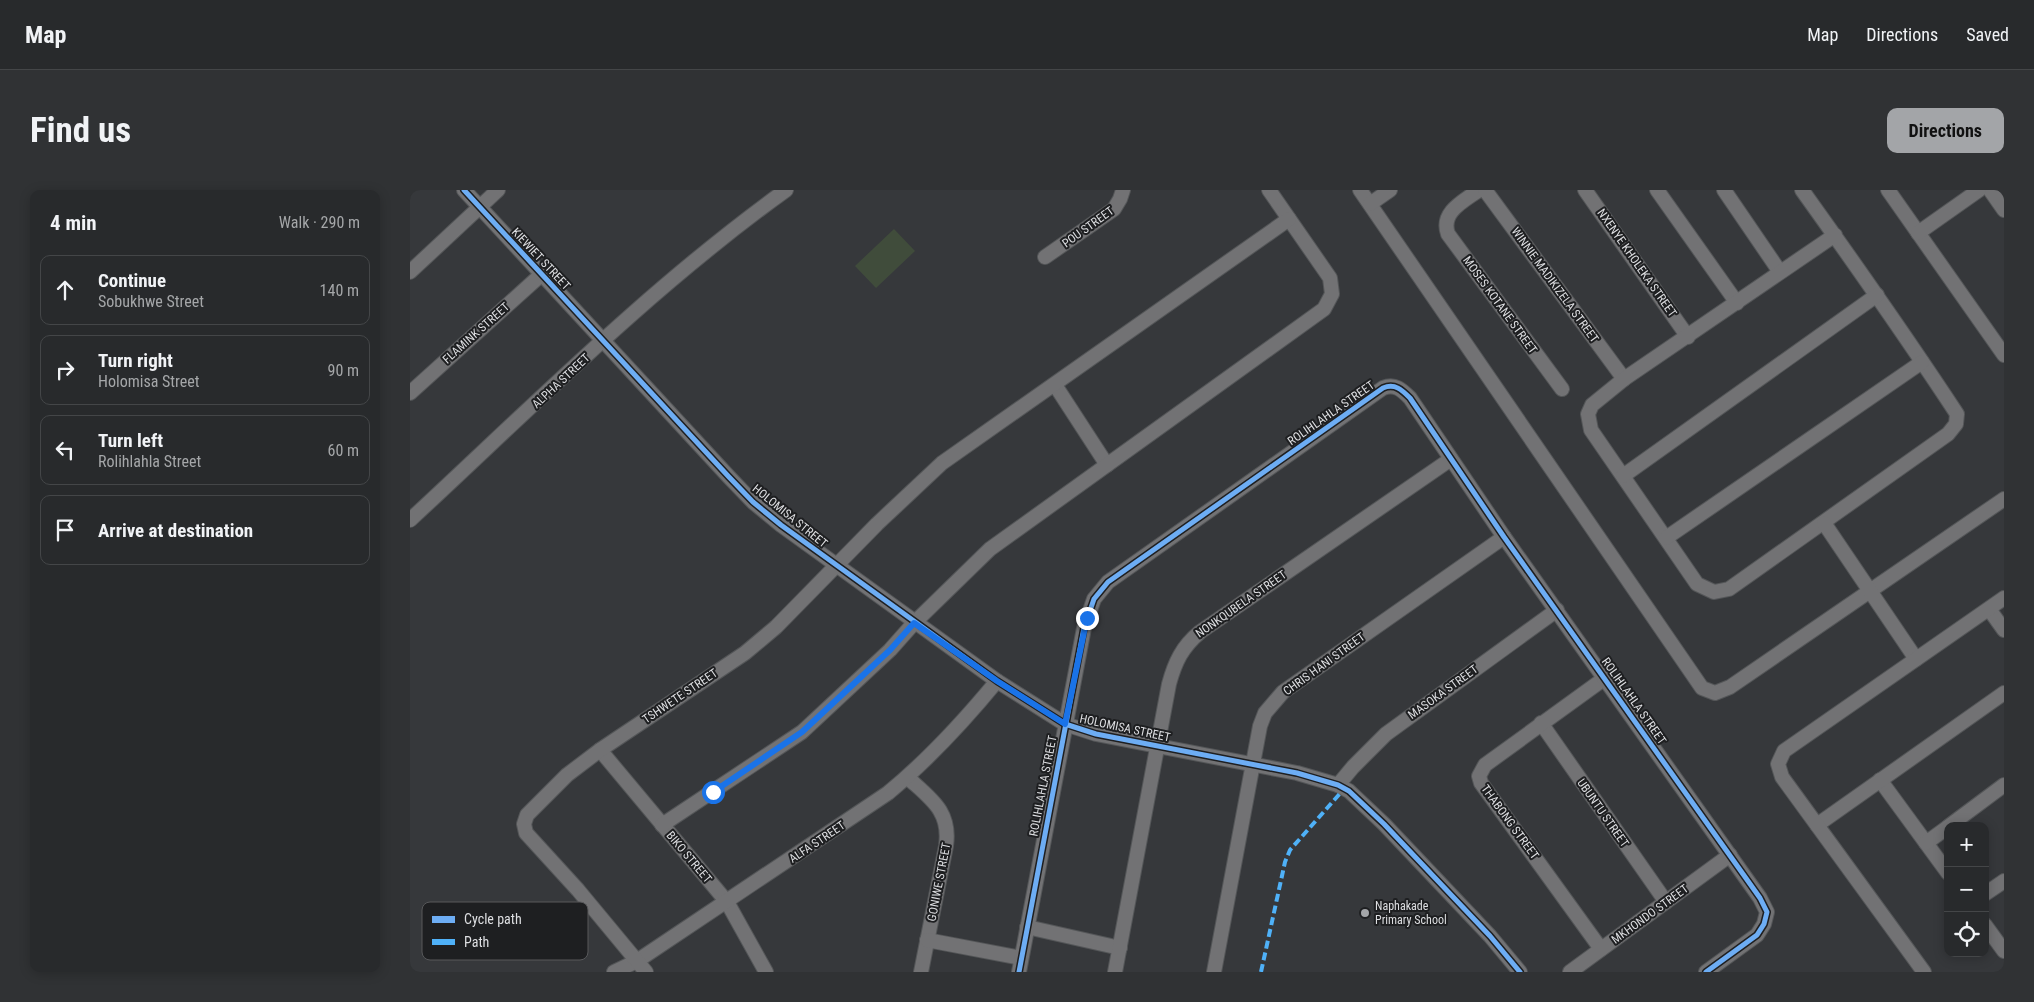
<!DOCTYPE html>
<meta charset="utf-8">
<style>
:root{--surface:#282a2c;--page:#303234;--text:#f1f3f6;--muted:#a5a7a9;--line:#444648;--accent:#a3a5a8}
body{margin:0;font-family:"Roboto Condensed",sans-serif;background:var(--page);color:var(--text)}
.controls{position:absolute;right:15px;bottom:15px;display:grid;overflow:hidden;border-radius:10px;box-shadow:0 2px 12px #0003}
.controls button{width:45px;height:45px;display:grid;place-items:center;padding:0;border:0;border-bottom:1px solid var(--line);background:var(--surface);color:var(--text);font:25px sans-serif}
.stop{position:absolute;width:15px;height:15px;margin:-11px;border:4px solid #1a73e8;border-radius:50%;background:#fff}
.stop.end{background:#1a73e8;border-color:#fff;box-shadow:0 1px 5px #0008}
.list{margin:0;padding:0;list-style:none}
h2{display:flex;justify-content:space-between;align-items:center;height:65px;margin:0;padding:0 20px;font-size:21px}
h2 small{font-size:16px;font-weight:400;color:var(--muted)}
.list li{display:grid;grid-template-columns:32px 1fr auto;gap:15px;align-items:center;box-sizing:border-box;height:70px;margin:0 10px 10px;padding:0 10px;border:1px solid var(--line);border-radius:10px}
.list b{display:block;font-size:19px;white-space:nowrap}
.list p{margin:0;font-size:16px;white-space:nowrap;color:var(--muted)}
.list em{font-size:16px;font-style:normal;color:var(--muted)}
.icon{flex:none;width:28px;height:28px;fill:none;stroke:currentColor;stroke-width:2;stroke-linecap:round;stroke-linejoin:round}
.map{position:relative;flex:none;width:1594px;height:782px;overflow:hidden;border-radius:10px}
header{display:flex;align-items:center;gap:30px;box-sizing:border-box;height:70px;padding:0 25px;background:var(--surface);border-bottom:1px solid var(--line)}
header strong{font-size:24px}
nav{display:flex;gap:28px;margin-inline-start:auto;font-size:18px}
.intro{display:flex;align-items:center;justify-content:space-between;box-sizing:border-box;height:120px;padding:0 30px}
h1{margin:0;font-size:35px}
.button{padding:12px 22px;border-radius:10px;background:var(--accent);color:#111;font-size:18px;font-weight:700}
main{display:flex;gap:30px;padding:0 30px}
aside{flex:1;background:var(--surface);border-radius:10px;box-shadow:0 2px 12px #0003}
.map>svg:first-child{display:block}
</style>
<header>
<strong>Map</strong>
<nav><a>Map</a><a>Directions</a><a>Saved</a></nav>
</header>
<div class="intro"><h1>Find us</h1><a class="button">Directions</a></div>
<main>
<aside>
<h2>4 min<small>Walk · 290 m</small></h2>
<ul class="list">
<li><svg class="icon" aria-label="ahead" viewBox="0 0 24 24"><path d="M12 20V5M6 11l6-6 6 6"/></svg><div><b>Continue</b><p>Sobukhwe Street</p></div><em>140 m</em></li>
<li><svg class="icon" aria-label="right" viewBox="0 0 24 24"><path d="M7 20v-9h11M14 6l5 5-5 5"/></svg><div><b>Turn right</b><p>Holomisa Street</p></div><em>90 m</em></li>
<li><svg class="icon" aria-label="left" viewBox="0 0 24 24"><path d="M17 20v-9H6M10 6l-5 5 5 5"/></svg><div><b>Turn left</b><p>Rolihlahla Street</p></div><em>60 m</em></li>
<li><svg class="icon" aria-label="arrive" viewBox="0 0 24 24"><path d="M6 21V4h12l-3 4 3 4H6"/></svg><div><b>Arrive at destination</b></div></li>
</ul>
</aside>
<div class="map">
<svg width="1594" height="782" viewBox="0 0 1594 782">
<rect width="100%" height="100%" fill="#36383b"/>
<polygon fill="#404c3b" points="484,39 505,61 466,98 445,76"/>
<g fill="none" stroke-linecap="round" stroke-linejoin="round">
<defs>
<g id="street">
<polyline points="54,0 319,287 343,312 371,335 587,491 655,534 686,544 887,583 928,595 939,601 974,634 1080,746 1110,782"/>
<polyline points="950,0 1292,498 1305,503 1320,497 1594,309"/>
<path d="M1069,0C1054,11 1030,22 1038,44L1152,199"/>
<polyline points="1075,0 1214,189"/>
<polyline points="1175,0 1278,147"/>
<polyline points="1247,0 1327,113"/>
<polyline points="1314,0 1370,82"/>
<path d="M1392,0C1445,74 1497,148 1547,224L1546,234L1538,244L1319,399L1304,402L1287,394L1181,240L1178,224L1182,215L1214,189L1425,45"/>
<polyline points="1478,0 1594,165"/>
<polyline points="1580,0 1594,20"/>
<polyline points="960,14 980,0"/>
<polyline points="1508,43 1569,0"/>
<polyline points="635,67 704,19 710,9 713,0"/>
<polyline points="0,82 88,0"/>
<polyline points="645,195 697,275"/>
<polyline points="0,203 133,83"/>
<polyline points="1213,286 1467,105"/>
<path d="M0,330C122,217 241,97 376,0"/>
<polyline points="1414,333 1506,469"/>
<polyline points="1256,348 1512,172"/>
<polyline points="1579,419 1594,440"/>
<polyline points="1131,533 1256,712"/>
<polyline points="190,560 317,712 356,782"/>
<path d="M497,587C521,609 541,621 536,656L511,782"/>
<polyline points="1470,590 1538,683"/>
<polyline points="928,595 943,577 976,544 1147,420"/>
<polyline points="252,635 392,542 480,460 504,433 580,359 914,119 922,104 920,88 859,0"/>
<polyline points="1407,635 1594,503"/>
<polyline points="1539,636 1594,595"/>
<polyline points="1516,653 1538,637"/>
<polyline points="1575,704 1594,691"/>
<polyline points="1575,735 1594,761"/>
<polyline points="617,737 710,758"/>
<polyline points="517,750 611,768"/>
<polyline points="1191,759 1071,593 1069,586 1075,575 1195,488"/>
<path d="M204,782L227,771L478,603C518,570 554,531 587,491"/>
<polyline points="236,782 168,700 116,643 114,634 117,625 157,585 190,560 335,463 366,437 467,334 532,273 879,29"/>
<path d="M609,782L674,438L684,409L698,392L973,198C985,193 992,200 1000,208L1094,347L1350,708L1357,722L1354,734L1347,745L1296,782"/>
<path d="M705,782L759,494C765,472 772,457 790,442L1041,269"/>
<polyline points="804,782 850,536 855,523 873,502 1094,347"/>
<polyline points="1160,782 1320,665"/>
<polyline points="1514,782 1372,587 1368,574 1374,561 1594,408"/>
</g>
</defs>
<use href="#street" stroke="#545658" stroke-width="16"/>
<use href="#street" stroke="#727274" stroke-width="14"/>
<polyline stroke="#4fb1f8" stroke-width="4" stroke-dasharray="8 4" stroke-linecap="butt" points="851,782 875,672 880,660 934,599"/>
<defs>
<g id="cycleway">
<polyline points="54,0 319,287 343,312 371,335 587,491 655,534 686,544 887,583 928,595 939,601 974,634 1080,746 1110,782"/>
<path d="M609,782L674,438L684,409L698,392L973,198C985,193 992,200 1000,208L1094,347L1350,708L1357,722L1354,734L1347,745L1296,782"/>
</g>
</defs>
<use href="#cycleway" stroke="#1e1f21" stroke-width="8"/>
<use href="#cycleway" stroke="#6dadf4" stroke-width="5"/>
</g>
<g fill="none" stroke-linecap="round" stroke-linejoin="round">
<polyline stroke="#1a73e8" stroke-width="6" points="303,602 392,542 480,460 504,433 587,491 655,534 677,428"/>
</g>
<circle fill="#a3a5a8" stroke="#1e1f21" stroke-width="2" cx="955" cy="723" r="5"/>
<g text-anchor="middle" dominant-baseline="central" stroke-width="4" stroke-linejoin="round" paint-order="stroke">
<g font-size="12" fill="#dedfe2" stroke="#1e1f21">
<text transform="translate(678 37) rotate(-36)">POU STREET</text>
<text transform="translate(131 69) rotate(47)">KIEWIET STREET</text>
<text transform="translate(1227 73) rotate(55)">NXENYE KHOLEKA STREET</text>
<text transform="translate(1145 95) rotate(54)">WINNIE MADIKIZELA STREET</text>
<text transform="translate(1090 115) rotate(54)">MOSES KOTANE STREET</text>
<text transform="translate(66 143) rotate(-42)">FLAMINK STREET</text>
<text transform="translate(151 191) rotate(-43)">ALPHA STREET</text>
<text transform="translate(921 223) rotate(-35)">ROLIHLAHLA STREET</text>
<text transform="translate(380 326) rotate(39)">HOLOMISA STREET</text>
<text transform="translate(831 414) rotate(-35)">NONKQUBELA STREET</text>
<text transform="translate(914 474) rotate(-36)">CHRIS HANI STREET</text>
<text transform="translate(1033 502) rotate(-36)">MASOKA STREET</text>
<text transform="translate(270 506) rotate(-34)">TSHWETE STREET</text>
<text transform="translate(1224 511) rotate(55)">ROLIHLAHLA STREET</text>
<text transform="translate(715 538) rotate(12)">HOLOMISA STREET</text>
<text transform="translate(633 596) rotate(-79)">ROLIHLAHLA STREET</text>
<text transform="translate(1193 623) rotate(55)">UBUNTU STREET</text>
<text transform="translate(1100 632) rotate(54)">THABONG STREET</text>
<text transform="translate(407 652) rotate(-34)">ALFA STREET</text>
<text transform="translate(279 667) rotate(50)">BIKO STREET</text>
<text transform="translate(529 692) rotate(-79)">GONIWE STREET</text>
<text transform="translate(1240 724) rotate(-36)">MKHONDO STREET</text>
</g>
<g font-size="12" fill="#dedfe2" stroke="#1e1f21" text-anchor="start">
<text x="965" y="716">Naphakade<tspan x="965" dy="14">Primary School</tspan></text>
</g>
</g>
<rect x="12" y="712" width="166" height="58" rx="8" fill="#1e1f21" stroke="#58595b" stroke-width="1"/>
<rect x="22" y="726" width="23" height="7" fill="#6dadf4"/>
<rect x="22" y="749" width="23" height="6" fill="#4fb1f8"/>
<g font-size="14" fill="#dedfe2">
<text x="54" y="734">Cycle path</text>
<text x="54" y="757">Path</text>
</g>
</svg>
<div class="controls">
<button>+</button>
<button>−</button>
<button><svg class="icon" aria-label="locate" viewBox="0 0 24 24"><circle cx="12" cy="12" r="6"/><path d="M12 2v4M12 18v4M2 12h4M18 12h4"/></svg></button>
</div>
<div class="stop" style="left:303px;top:602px"></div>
<div class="stop end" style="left:677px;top:428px"></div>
</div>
</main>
